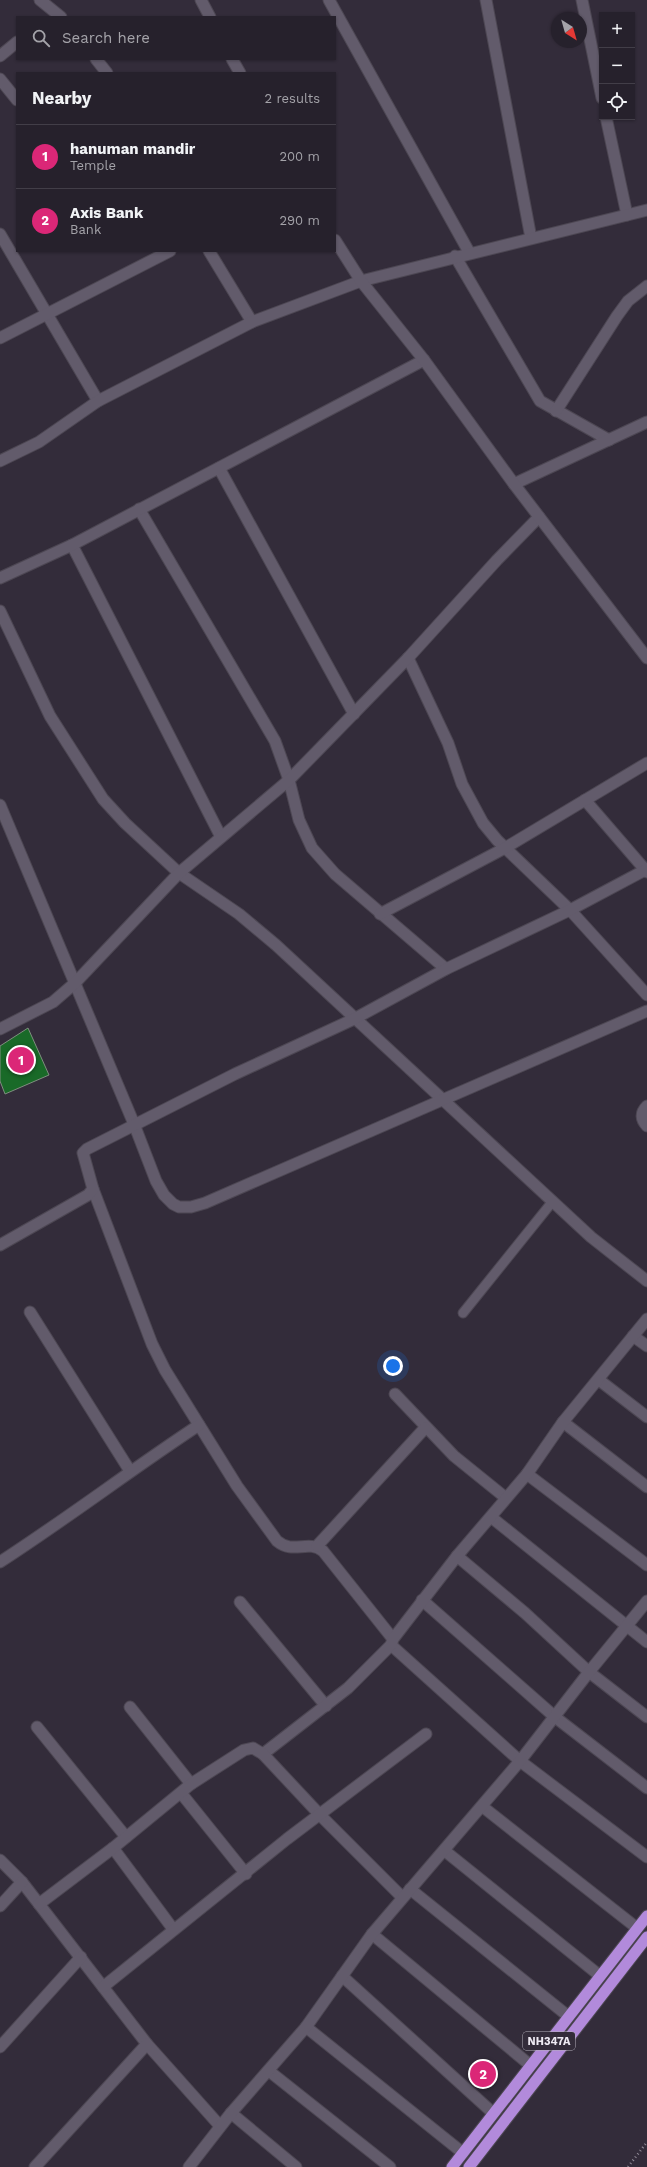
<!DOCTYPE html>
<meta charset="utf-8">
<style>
:root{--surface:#26212c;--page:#322e38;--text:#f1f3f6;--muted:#a4a3a9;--line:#423e48;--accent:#db2777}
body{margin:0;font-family:"Work Sans",sans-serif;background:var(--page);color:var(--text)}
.controls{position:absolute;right:12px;top:12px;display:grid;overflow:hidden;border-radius:0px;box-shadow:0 1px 3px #0004}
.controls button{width:36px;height:36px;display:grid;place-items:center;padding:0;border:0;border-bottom:1px solid var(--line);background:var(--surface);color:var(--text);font:20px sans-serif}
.compass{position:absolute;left:551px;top:12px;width:36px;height:36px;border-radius:50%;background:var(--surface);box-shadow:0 1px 3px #0004;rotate:143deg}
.you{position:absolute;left:393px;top:1366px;width:14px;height:14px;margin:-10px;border:3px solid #fff;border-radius:50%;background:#1a73e8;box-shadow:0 0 0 6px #1a73e833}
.badge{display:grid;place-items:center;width:26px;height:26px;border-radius:50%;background:var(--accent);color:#fff;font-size:13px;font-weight:700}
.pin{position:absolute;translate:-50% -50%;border:2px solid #fff;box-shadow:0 1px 4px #0006}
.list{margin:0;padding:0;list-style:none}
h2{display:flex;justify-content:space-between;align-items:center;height:52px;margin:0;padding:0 16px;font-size:17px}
h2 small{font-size:13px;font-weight:400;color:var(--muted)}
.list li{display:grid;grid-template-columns:26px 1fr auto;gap:12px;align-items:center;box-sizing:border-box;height:64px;padding:0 16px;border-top:1px solid var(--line)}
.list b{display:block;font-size:15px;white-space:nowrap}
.list p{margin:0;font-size:13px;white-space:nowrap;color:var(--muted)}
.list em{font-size:13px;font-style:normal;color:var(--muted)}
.icon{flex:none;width:22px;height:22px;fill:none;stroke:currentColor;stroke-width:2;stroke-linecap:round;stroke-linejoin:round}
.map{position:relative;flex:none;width:647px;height:2167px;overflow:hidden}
.search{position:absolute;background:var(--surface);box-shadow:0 1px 3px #0004;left:16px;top:16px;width:320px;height:44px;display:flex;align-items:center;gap:10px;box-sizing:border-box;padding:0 14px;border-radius:0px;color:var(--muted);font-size:15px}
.panel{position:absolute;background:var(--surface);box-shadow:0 1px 3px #0004;left:16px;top:72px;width:320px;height:180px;border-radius:0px}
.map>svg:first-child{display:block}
</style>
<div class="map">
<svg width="647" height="2167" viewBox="0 0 647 2167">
<rect width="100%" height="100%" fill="#332c3a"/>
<polygon fill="#196a28" stroke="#7f8e7f" points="28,1028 49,1075 5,1094 0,1081 0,1046"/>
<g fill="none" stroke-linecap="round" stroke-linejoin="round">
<defs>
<polyline id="service" points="463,1313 553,1201"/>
<g id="minor">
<polyline points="40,0 61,17"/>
<polyline points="329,0 469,252"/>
<polyline points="486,0 531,238"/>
<polyline points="582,0 602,98"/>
<polyline points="0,56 17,42"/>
<polyline points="96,59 107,73"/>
<polyline points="0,79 17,100"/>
<polyline points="606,117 627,215"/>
<polyline points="0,234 98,401"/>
<polyline points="209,251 252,322"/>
<polyline points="455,256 540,401 609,440"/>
<polyline points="0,338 170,251"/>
<polyline points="556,411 617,316 628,301 647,286"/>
<polyline points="0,461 39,442 98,401 252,322 361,281 647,210"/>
<polyline points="219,468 354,714"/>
<polyline points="514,484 647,422"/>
<polyline points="139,509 275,741 289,780 299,820 312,848 335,874 446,969"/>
<polyline points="72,545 221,837"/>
<polyline points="0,578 72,545 424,360"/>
<polyline points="0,611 50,716 103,799 125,823 179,873 239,914 276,945 591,1237 647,1281"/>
<polyline points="408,658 448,743 462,784 483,823 497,840 570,910 647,995"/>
<polyline points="585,800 647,872"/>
<polyline points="0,805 134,1124 156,1181 164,1195 173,1204 179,1207 191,1207 205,1203 647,1011"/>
<polyline points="380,914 505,848 647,763"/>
<polyline points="0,1029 53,1002 75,983 179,873 289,780 408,658 497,560 539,517"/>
<path d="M647,1106C640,1113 641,1120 647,1126"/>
<path d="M93,1189L152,1344L165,1370L237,1486L277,1541C294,1555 307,1539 323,1551L393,1639"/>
<polyline points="0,1245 88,1195 93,1189 83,1153 87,1149 235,1074 354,1019 446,969 570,910 647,869"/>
<polyline points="30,1312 130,1471"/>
<polyline points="633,1336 647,1346"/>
<polyline points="599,1380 647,1417"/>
<polyline points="395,1394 454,1456 506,1498"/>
<polyline points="563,1422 647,1487"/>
<polyline points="527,1474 647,1565"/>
<polyline points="491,1517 647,1642"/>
<polyline points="317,1546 425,1428"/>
<polyline points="457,1556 525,1613 589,1672 647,1717"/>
<path d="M0,1562C68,1518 132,1469 199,1425"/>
<polyline points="422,1600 555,1717 647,1788"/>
<polyline points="240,1602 326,1706"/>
<polyline points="391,1645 520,1761 647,1857"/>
<polyline points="130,1707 191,1784"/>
<polyline points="37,1727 126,1837"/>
<polyline points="263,1754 348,1688 391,1645 393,1639 457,1556 527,1474 563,1422 647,1319"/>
<polyline points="181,1793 246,1874"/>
<polyline points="483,1807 637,1928"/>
<polyline points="113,1848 173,1929"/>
<polyline points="445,1851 599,1975"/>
<polyline points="0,1860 22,1882 147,2044 220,2126"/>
<polyline points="410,1889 568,2016"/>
<polyline points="39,1904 113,1848 191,1784 244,1750 253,1748 263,1754 321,1816 402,1897"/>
<polyline points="0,1906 22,1882"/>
<polyline points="372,1934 530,2065"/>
<polyline points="342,1976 493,2113"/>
<polyline points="103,1987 287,1839 426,1734"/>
<polyline points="306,2027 463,2153"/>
<polyline points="0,2047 81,1957"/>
<polyline points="269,2071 390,2167"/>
<polyline points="231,2113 296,2167"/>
<polyline points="35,2167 147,2044"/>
<polyline points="189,2167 231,2113 306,2027 372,1934 520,1761 589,1672 647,1601"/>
</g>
<g id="tertiary">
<polyline points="201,0 210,17"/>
<polyline points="232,59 240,73"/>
<polyline points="335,240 361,281 424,360 514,484 647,658"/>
</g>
<g id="trunk">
<polyline points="452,2167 647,1916"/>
<polyline points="469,2167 647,1937"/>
</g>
</defs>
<use href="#service" stroke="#4d4753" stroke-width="11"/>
<use href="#minor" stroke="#4d4753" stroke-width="13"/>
<use href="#tertiary" stroke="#4d4753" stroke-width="13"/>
<use href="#trunk" stroke="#4d4753" stroke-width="13"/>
<polyline stroke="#908a96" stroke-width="2.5" stroke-dasharray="1 3" stroke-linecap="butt" points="628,2167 647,2142"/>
<use href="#service" stroke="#625b6b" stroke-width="9"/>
<use href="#minor" stroke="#625b6b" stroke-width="11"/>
<use href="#tertiary" stroke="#625b6b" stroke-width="11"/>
<use href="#trunk" stroke="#b28adb" stroke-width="11"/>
</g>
<g text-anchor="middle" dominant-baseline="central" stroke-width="3" stroke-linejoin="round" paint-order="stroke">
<rect fill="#332c3a" stroke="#b5b0bb" stroke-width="1" x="523" y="2032" width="52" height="18" rx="3"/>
<g font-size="11" font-weight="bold" fill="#ede9f2">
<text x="549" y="2041">NH347A</text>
</g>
</g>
</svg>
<div class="controls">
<button>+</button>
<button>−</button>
<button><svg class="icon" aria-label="locate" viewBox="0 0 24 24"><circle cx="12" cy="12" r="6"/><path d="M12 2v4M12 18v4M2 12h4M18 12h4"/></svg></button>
</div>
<svg class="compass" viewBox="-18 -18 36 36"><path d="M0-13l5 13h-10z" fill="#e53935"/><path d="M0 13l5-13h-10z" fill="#a4a3a9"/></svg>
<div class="you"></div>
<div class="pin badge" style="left:21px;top:1060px">1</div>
<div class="pin badge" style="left:483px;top:2074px">2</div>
<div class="search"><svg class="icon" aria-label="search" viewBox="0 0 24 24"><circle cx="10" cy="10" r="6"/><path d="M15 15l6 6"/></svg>Search here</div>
<section class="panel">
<h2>Nearby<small>2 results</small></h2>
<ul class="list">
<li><span class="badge">1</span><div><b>hanuman mandir</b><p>Temple</p></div><em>200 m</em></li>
<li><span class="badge">2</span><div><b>Axis Bank</b><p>Bank</p></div><em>290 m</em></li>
</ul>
</section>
</div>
